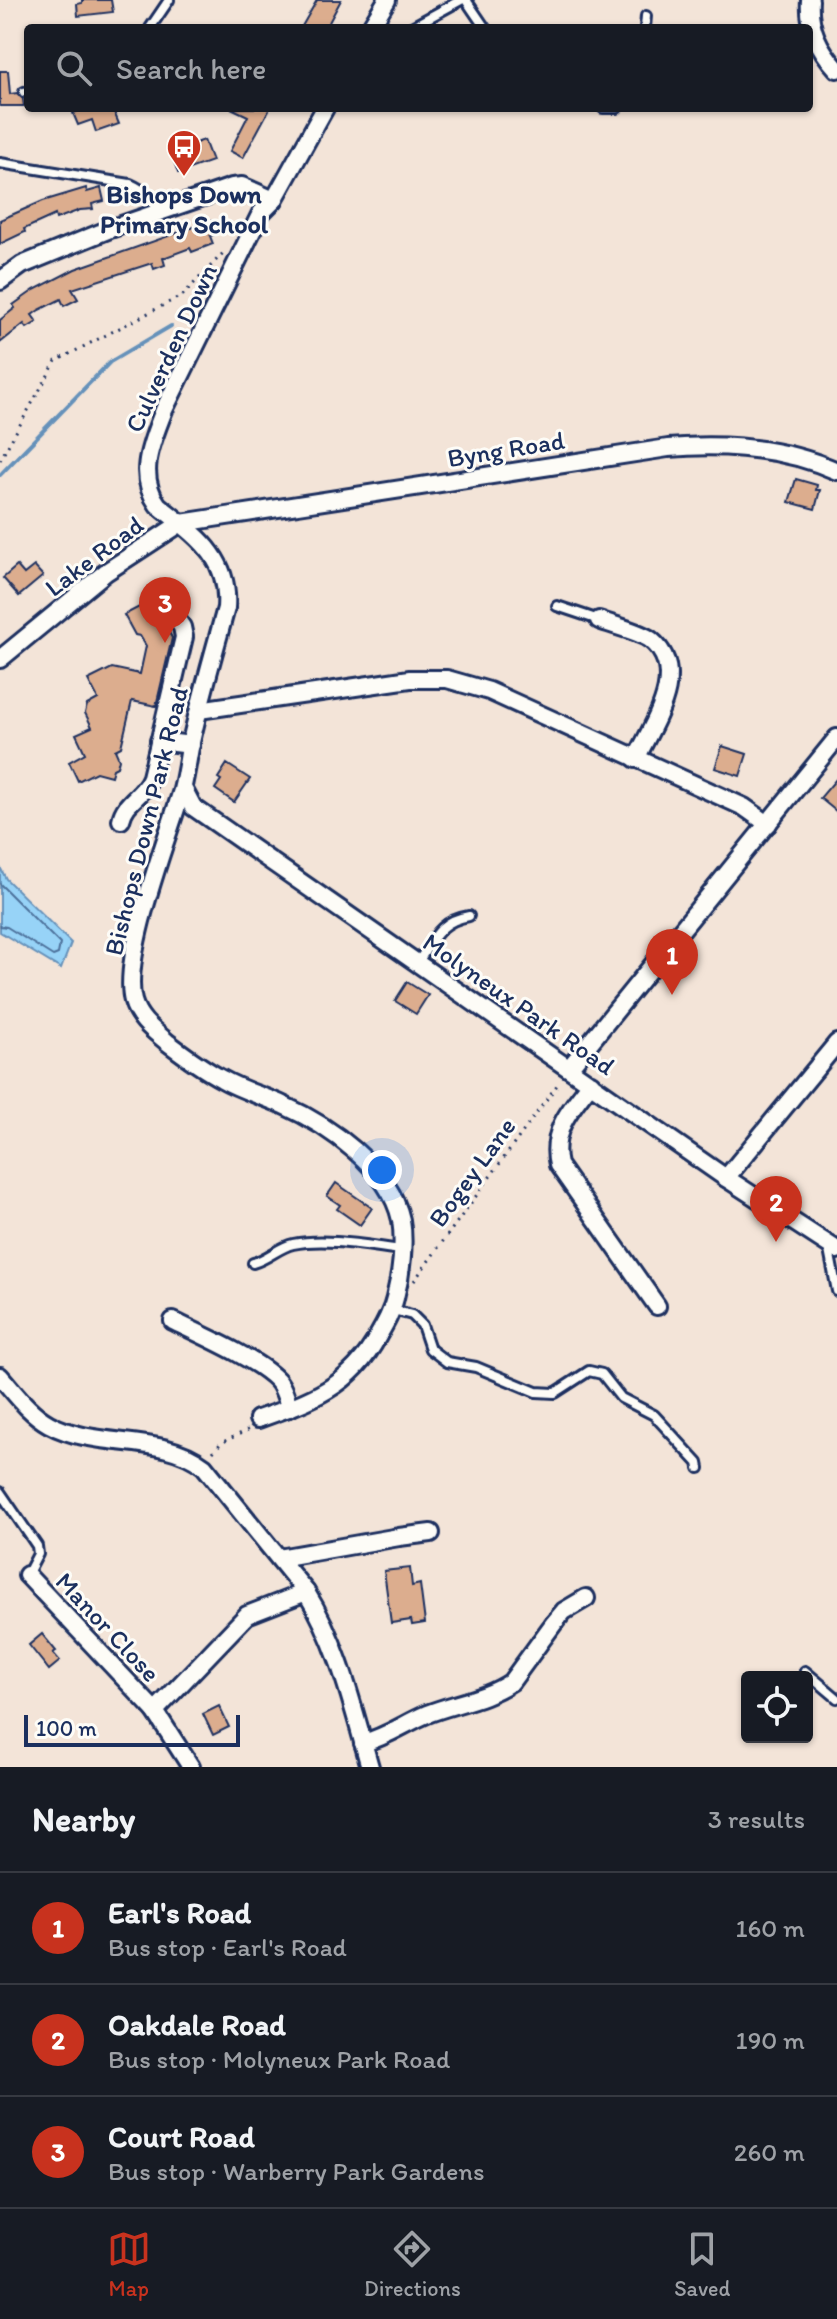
<!DOCTYPE html>
<meta charset="utf-8">
<style>
:root{--surface:#171b24;--page:#242831;--text:#f1f3f6;--muted:#9ea1a6;--line:#363941;--accent:#c8321e}
body{margin:0;font-family:Itim,sans-serif;background:var(--page);color:var(--text)}
.controls{position:absolute;right:24px;bottom:24px;display:grid;overflow:hidden;border-radius:8px;box-shadow:0 2px 6px #0004}
.controls button{width:72px;height:72px;display:grid;place-items:center;padding:0;border:0;border-bottom:2px solid var(--line);background:var(--surface);color:var(--text);font:40px sans-serif}
.scale{position:absolute;left:24px;bottom:20px;width:216px;box-sizing:border-box;padding-left:8px;border:4px solid #1b2f5e;border-top:0;font-size:22px;line-height:28px;white-space:nowrap;color:#1b2f5e;-webkit-text-stroke:6px #fdfcf7;paint-order:stroke}
.you{position:absolute;left:382px;top:1170px;width:28px;height:28px;margin:-20px;border:6px solid #fff;border-radius:50%;background:#1a73e8;box-shadow:0 0 0 12px #1a73e833}
.badge{display:grid;place-items:center;width:52px;height:52px;border-radius:50%;background:var(--accent);color:#fff;font-size:26px;font-weight:700}
.pin{position:absolute;translate:-50% -66px;filter:drop-shadow(0 2px 4px #0008)}
.pin::after{content:'';position:absolute;top:42px;width:28px;height:24px;background:inherit;clip-path:polygon(0 0,100% 0,50% 100%)}
.list{margin:0;padding:0;list-style:none}
h2{display:flex;justify-content:space-between;align-items:center;height:104px;margin:0;padding:0 32px;font-size:34px}
h2 small{font-size:26px;font-weight:400;color:var(--muted)}
.list li{display:grid;grid-template-columns:52px 1fr auto;gap:24px;align-items:center;box-sizing:border-box;height:112px;padding:0 32px;border-top:2px solid var(--line)}
.list b{display:block;font-size:30px;white-space:nowrap}
.list p{margin:0;font-size:26px;white-space:nowrap;color:var(--muted)}
.list em{font-size:26px;font-style:normal;color:var(--muted)}
.icon{flex:none;width:44px;height:44px;fill:none;stroke:currentColor;stroke-width:2;stroke-linecap:round;stroke-linejoin:round}
.map{position:relative;flex:none;width:837px;height:1767px;overflow:hidden}
.search{position:absolute;background:var(--surface);box-shadow:0 2px 6px #0004;left:24px;right:24px;top:24px;height:88px;display:flex;align-items:center;gap:20px;box-sizing:border-box;padding:0 28px;border-radius:8px;color:var(--muted);font-size:30px}
.sheet{height:440px;background:var(--surface)}
nav{display:flex;justify-content:space-around;align-items:center;box-sizing:border-box;height:112px;border-top:2px solid var(--line);background:var(--surface);font-size:22px;color:var(--muted)}
nav a{display:grid;justify-items:center;gap:4px}
nav .on{color:var(--accent)}
.map>svg:first-child{display:block}
</style>
<div class="map">
<svg width="837" height="1767" viewBox="0 0 837 1767">
<rect width="100%" height="100%" fill="#f3e4d8"/>
<filter id="ink" filterUnits="userSpaceOnUse"><feTurbulence type="fractalNoise" baseFrequency=".0125" numOctaves="2"/><feDisplacementMap in="SourceGraphic" scale="16" xChannelSelector="R" yChannelSelector="G"/><feConvolveMatrix kernelMatrix="1 2 1 2 8 2 1 2 1" color-interpolation-filters="sRGB"/></filter>
<g filter="url(#ink)">
<polygon fill="#97d3f7" stroke="#6591ba" stroke-width="2" points="0,867 6,879 71,943 61,969 0,932"/>
<g fill="none" stroke-linecap="round" stroke-linejoin="round">
<polyline stroke="#4d719b" stroke-width="2" points="0,884 60,944 58,954 53,956 7,927 0,926"/>
<polyline stroke="#6591ba" stroke-width="4" points="0,475 110,362 171,326"/>
</g>
<g fill="#dcad8e" stroke="#1b2f5e" stroke-width="2">
<polygon points="82,0 111,0 113,12 78,16 77,4 82,3"/>
<polygon points="317,0 341,0 326,28 301,28"/>
<polygon points="0,71 8,71 10,94 17,93 23,99 24,106 0,106"/>
<polygon points="86,108 121,108 114,112 119,124 96,132 92,120 78,125 73,113"/>
<polygon points="231,108 270,108 243,158 230,151 248,116"/>
<polygon points="204,140 212,161 178,173 171,152"/>
<polygon points="86,188 87,192 101,188 104,201 92,204 93,209 80,210 56,219 55,215 24,229 25,232 0,244 0,220 43,201"/>
<polygon points="211,221 216,234 210,236 213,244 192,252 190,248 163,258 165,265 154,269 152,263 72,289 78,299 64,306 61,299 39,310 32,315 37,322 27,328 24,324 0,343 0,320 15,308 13,305 34,290 75,269"/>
<polygon points="796,479 817,485 816,490 820,490 815,509 789,502"/>
<polygon points="17,566 24,574 34,566 43,576 19,596 3,578"/>
<polygon points="145,604 151,615 157,611 172,638 156,706 132,701 121,747 115,750 119,759 117,767 113,769 111,776 96,772 78,781 69,762 85,753 76,734 92,727 85,713 87,705 98,699 88,680 112,668 140,674 146,646 140,636 135,635 124,615"/>
<polygon points="722,746 747,754 740,776 715,768"/>
<polygon points="227,764 250,779 234,802 215,789 221,780 218,778"/>
<polygon points="837,778 837,812 820,798"/>
<polygon points="407,982 428,995 416,1014 395,1001"/>
<polygon points="336,1183 372,1208 360,1225 337,1209 340,1205 327,1196"/>
<polygon points="410,1568 412,1586 420,1584 425,1623 412,1625 411,1620 391,1623 384,1571"/>
<polygon points="42,1634 56,1651 53,1653 60,1661 49,1670 29,1645"/>
<polygon points="219,1706 229,1727 213,1735 203,1714"/>
</g>
<g fill="none" stroke-linecap="round" stroke-linejoin="round">
<defs>
<g id="lane">
<polyline points="466,0 485,28"/>
<polyline points="150,28 169,0"/>
<polyline points="410,28 461,0"/>
<polyline points="645,28 646,16"/>
<polyline points="24,92 28,91"/>
<polyline points="603,108 617,108"/>
<path d="M0,163L130,184C146,191 151,198 158,213"/>
<polyline points="557,606 599,620"/>
<path d="M418,962C434,939 439,921 469,916"/>
<polyline points="828,1245 837,1291"/>
<path d="M253,1263C268,1259 279,1247 293,1244C326,1237 369,1246 402,1250"/>
<polyline points="393,1310 412,1315 422,1325 430,1349 447,1362 476,1367 536,1392 555,1393 589,1371 602,1374 621,1398 654,1415 698,1463 699,1468"/>
<polyline points="0,1492 37,1546 38,1554 27,1575"/>
<polyline points="805,1671 837,1698"/>
</g>
<g id="street">
<path d="M810,0C808,28 819,49 837,69"/>
<polyline points="370,28 387,0"/>
<polyline points="0,281 22,265 110,229 232,187 242,186 274,200"/>
<path d="M599,620C612,625 641,632 651,640C690,672 652,725 636,759"/>
<path d="M0,659L106,572L181,523L668,448C726,443 783,447 837,471"/>
<polyline points="199,710 410,679 447,679 489,691 744,807 768,824"/>
<polyline points="159,741 191,745"/>
<polyline points="183,788 193,807 726,1178 837,1250"/>
<path d="M121,820C125,800 144,796 151,777L184,637L182,627L168,606"/>
<polyline points="570,1067 837,738"/>
<path d="M591,1083C571,1108 550,1131 558,1165L657,1306"/>
<polyline points="726,1178 837,1043"/>
<path d="M173,1321C200,1334 257,1359 277,1380C284,1387 286,1399 290,1408"/>
<path d="M0,1376C15,1393 29,1413 49,1424C97,1450 161,1433 204,1466L306,1592C339,1645 353,1708 370,1767"/>
<path d="M258,1419C310,1401 351,1387 378,1336C385,1324 392,1312 395,1298C401,1275 405,1244 401,1220C390,1168 328,1125 283,1105C263,1096 241,1090 222,1079C203,1069 184,1055 167,1042C153,1030 138,1019 133,1001C121,956 168,837 182,790C186,774 188,758 191,742C201,697 214,652 226,608C230,556 195,535 158,505C136,474 152,442 164,410L261,213L274,200L325,108"/>
<polyline points="279,1558 399,1537 431,1533"/>
<polyline points="27,1575 155,1711"/>
<path d="M363,1743C387,1737 405,1723 427,1714C455,1703 486,1699 511,1682L554,1623L564,1611L586,1598"/>
<polyline points="191,1767 155,1711 247,1615 306,1592"/>
</g>
</defs>
<use href="#lane" stroke="#1b2f5e" stroke-width="14"/>
<use href="#street" stroke="#1b2f5e" stroke-width="22"/>
<g stroke="#1b2f5e" stroke-width="3" stroke-dasharray="2 6" stroke-linecap="butt">
<polyline points="0,460 56,361 183,295 225,251"/>
<polyline points="414,1281 560,1081"/>
<polyline points="213,1452 221,1443 250,1429"/>
</g>
<use href="#lane" stroke="#fdfcf7" stroke-width="8"/>
<use href="#street" stroke="#fdfcf7" stroke-width="16"/>
</g>
</g>
<defs>
<symbol id="bus-pin" viewBox="-11 -11 22 30"><path d="M0 17L-7.5 6A9.5 9.5 0 1 1 7.5 6Z" fill="#c8321e" stroke="#fdfcf7"/><path d="M-5-6H5V4H4V6H2V4H-2V6H-4V4H-5ZM-3.5-4V0h7V-4ZM-3.5 1.2v1.5H-2V1.2ZM2 1.2v1.5H3.5V1.2Z" fill="#fff"/></symbol>
</defs>
<g fill-rule="evenodd">
<use href="#bus-pin" x="164" y="127" width="40" height="54"/>
</g>
<g text-anchor="middle" dominant-baseline="central" stroke-width="6" stroke-linejoin="round" paint-order="stroke">
<g font-size="26" font-weight="bold" fill="#1b2f5e" stroke="#fdfcf7">
<text x="184" y="194">Bishops Down<tspan x="184" dy="30">Primary School</tspan></text>
</g>
<g font-size="26" fill="#1b2f5e" stroke="#fdfcf7">
<text transform="translate(171 348) rotate(-65)">Culverden Down</text>
<text transform="translate(506 449) rotate(-9)">Byng Road</text>
<text transform="translate(94 556) rotate(-37)">Lake Road</text>
<text transform="translate(146 821) rotate(-76)">Bishops Down Park Road</text>
<text transform="translate(519 1004) rotate(35)">Molyneux Park Road</text>
<text transform="translate(472 1172) rotate(-54)">Bogey Lane</text>
<text transform="translate(108 1627) rotate(47)">Manor Close</text>
</g>
</g>
</svg>
<div class="controls">
<button><svg class="icon" aria-label="locate" viewBox="0 0 24 24"><circle cx="12" cy="12" r="6"/><path d="M12 2v4M12 18v4M2 12h4M18 12h4"/></svg></button>
</div>
<div class="scale">100 m</div>
<div class="you"></div>
<div class="pin badge" style="left:672px;top:995px">1</div>
<div class="pin badge" style="left:776px;top:1242px">2</div>
<div class="pin badge" style="left:165px;top:643px">3</div>
<div class="search"><svg class="icon" aria-label="search" viewBox="0 0 24 24"><circle cx="10" cy="10" r="6"/><path d="M15 15l6 6"/></svg>Search here</div>
</div>
<section class="sheet">
<h2>Nearby<small>3 results</small></h2>
<ul class="list">
<li><span class="badge">1</span><div><b>Earl's Road</b><p>Bus stop · Earl's Road</p></div><em>160 m</em></li>
<li><span class="badge">2</span><div><b>Oakdale Road</b><p>Bus stop · Molyneux Park Road</p></div><em>190 m</em></li>
<li><span class="badge">3</span><div><b>Court Road</b><p>Bus stop · Warberry Park Gardens</p></div><em>260 m</em></li>
</ul>
</section>
<nav>
<a class="on"><svg class="icon" aria-label="map" viewBox="0 0 24 24"><path d="M3 6l6-2 6 2 6-2v14l-6 2-6-2-6 2zM9 4v14M15 6v14"/></svg>Map</a>
<a><svg class="icon" aria-label="directions" viewBox="0 0 24 24"><path d="M12 3l9 9-9 9-9-9zM9 14v-3h6M13 9l2 2-2 2"/></svg>Directions</a>
<a><svg class="icon" aria-label="saved" viewBox="0 0 24 24"><path d="M7 4h10v16l-5-4-5 4z"/></svg>Saved</a>
</nav>
